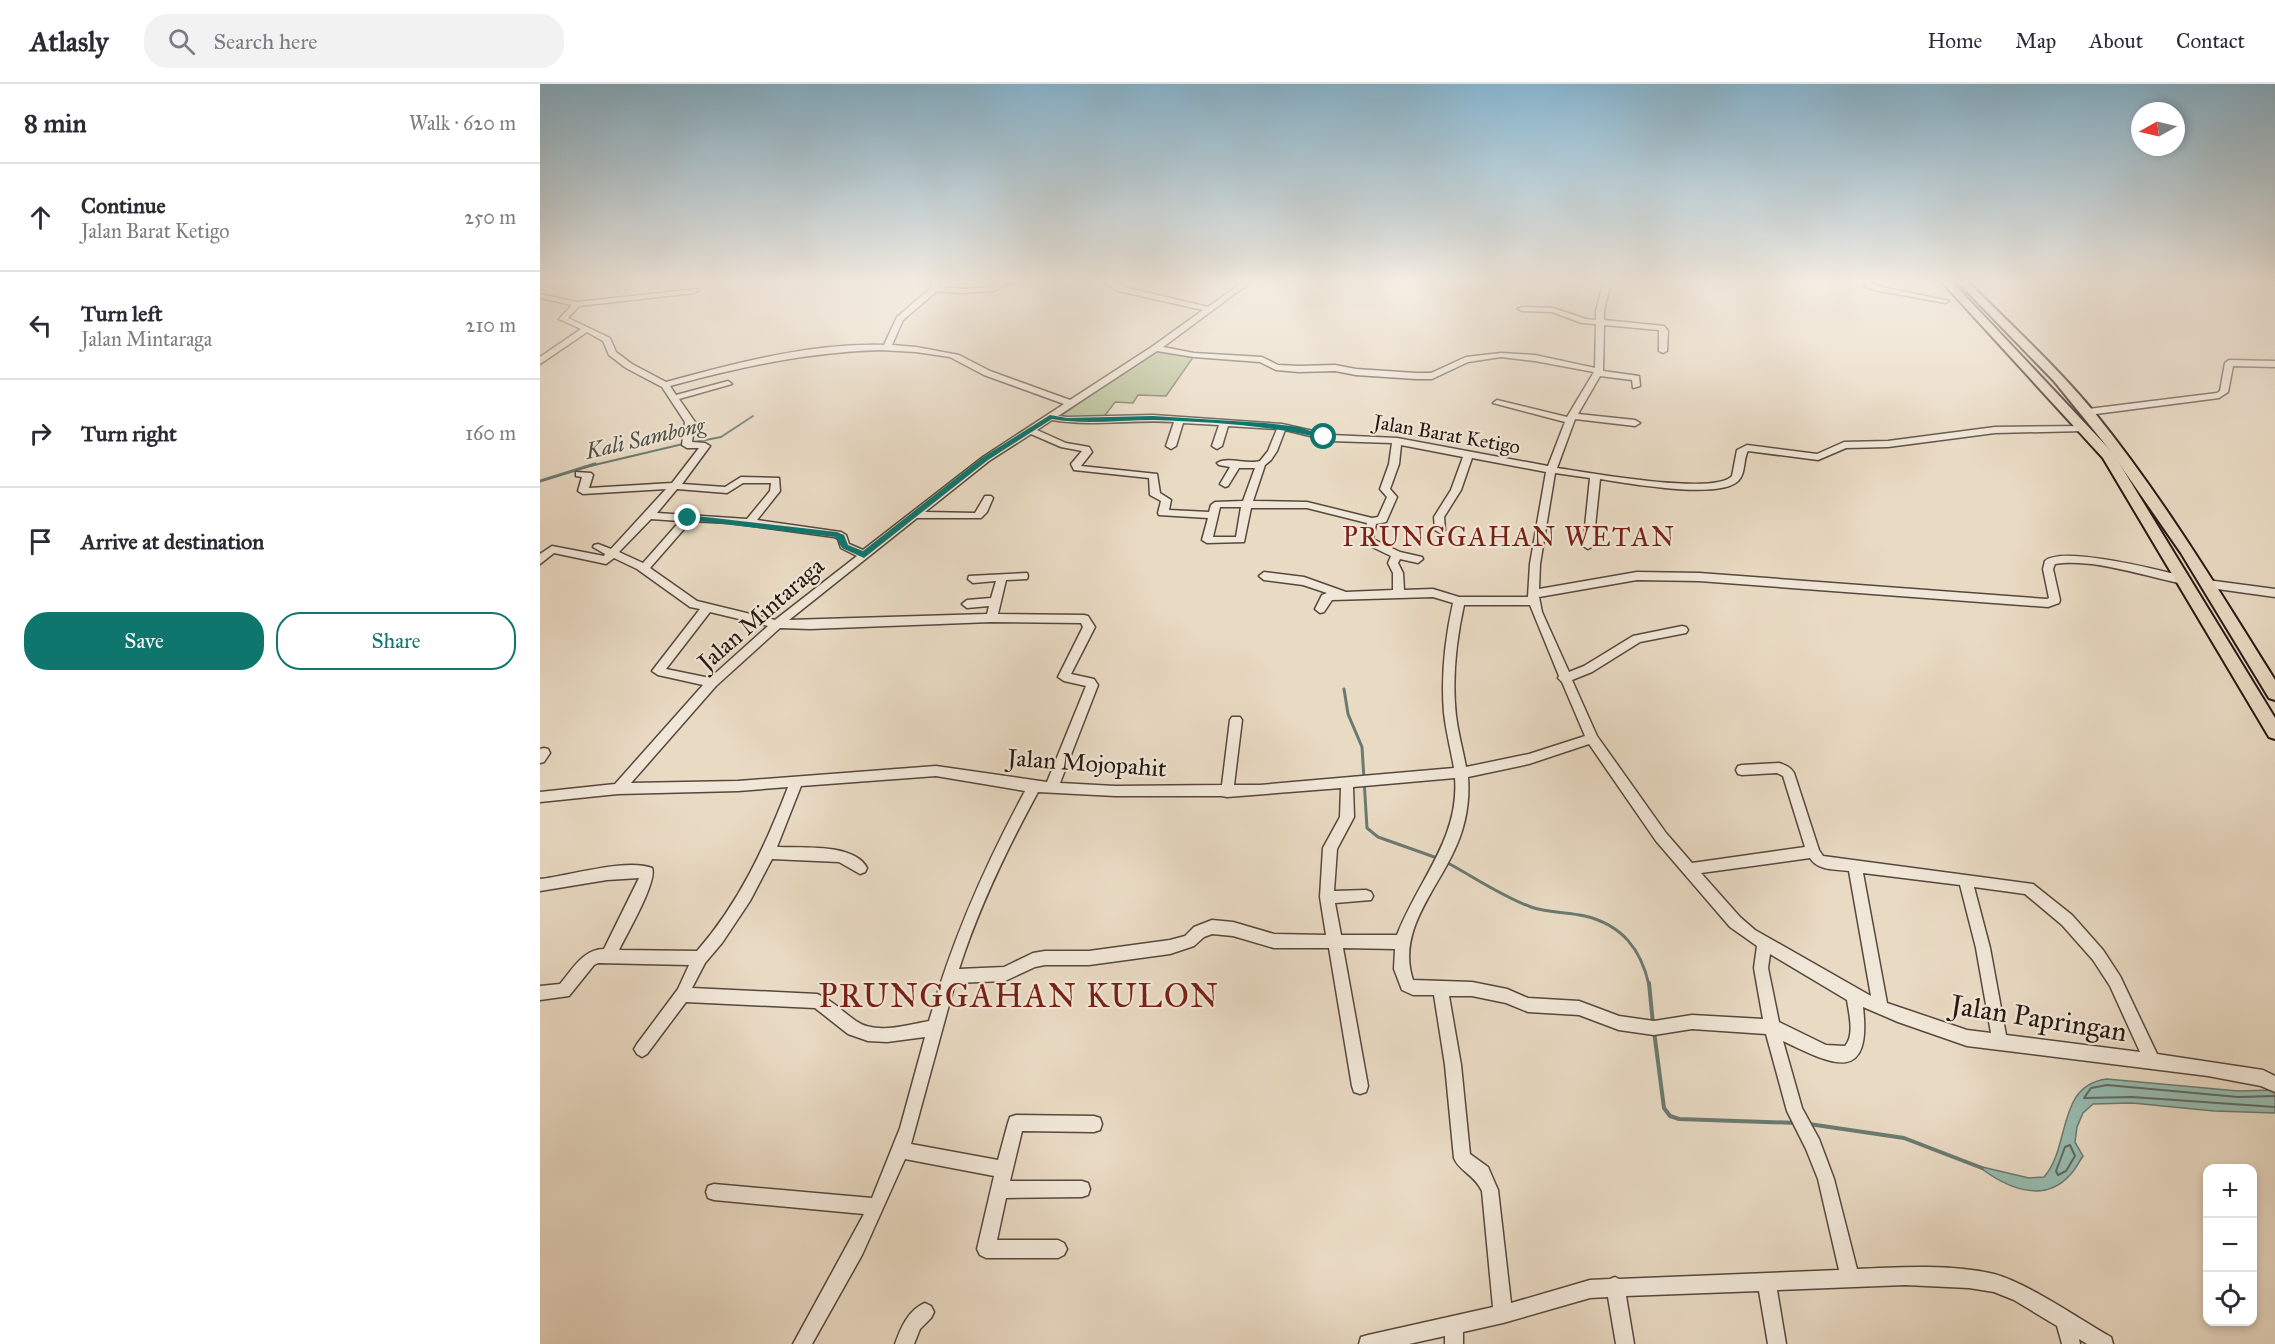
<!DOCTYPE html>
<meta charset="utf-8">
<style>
:root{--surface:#fff;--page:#f2f2f3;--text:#2b2b33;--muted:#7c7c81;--line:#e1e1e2;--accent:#0f766e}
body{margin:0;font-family:"IM FELL Great Primer",serif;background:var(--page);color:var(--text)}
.controls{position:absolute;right:18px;bottom:18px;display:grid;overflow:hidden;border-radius:12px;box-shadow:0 3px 9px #0003}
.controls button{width:54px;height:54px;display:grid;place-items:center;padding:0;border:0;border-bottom:2px solid var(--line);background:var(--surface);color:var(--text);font:30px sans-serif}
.compass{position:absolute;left:1591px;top:18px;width:54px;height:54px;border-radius:50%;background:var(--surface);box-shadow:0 3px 9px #0003;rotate:262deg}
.stop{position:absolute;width:18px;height:18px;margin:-14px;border:4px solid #0f766e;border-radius:50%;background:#fff}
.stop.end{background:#0f766e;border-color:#fff;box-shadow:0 2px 6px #0008}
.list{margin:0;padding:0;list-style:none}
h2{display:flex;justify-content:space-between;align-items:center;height:78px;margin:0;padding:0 24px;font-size:26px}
h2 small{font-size:20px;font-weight:400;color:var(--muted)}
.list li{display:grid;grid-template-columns:39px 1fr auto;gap:18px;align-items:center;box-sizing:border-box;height:108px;padding:0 24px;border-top:2px solid var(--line)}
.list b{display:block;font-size:22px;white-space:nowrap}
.list p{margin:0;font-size:20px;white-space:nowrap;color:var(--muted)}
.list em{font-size:20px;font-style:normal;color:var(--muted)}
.actions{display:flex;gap:12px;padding:18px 24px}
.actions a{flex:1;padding:14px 0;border:2px solid var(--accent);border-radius:24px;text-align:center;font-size:21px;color:var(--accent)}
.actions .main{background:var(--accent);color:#fff}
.icon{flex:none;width:33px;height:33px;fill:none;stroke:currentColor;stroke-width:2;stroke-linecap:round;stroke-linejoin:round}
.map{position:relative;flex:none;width:1735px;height:1260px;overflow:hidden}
header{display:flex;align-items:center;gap:36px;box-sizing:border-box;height:84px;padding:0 30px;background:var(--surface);border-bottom:2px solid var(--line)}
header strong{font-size:28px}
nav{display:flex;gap:33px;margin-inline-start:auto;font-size:21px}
.search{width:420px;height:54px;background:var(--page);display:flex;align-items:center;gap:15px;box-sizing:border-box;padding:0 21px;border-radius:24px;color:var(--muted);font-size:22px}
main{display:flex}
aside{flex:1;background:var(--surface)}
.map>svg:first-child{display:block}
</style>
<header>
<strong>Atlasly</strong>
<div class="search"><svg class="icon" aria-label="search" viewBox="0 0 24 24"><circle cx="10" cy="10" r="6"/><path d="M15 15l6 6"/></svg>Search here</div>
<nav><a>Home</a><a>Map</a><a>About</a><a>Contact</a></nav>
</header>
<main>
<aside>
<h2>8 min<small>Walk · 620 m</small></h2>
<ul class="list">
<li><svg class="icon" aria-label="ahead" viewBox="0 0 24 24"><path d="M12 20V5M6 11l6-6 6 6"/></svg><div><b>Continue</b><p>Jalan Barat Ketigo</p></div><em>250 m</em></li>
<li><svg class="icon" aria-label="left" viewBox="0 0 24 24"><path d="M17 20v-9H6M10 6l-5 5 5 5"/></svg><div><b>Turn left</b><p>Jalan Mintaraga</p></div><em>210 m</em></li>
<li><svg class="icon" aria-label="right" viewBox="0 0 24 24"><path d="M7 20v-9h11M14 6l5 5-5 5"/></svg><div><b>Turn right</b></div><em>160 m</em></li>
<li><svg class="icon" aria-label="arrive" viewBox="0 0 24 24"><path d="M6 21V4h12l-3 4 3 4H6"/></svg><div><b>Arrive at destination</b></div></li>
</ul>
<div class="actions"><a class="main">Save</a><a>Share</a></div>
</aside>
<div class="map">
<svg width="1735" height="1260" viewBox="0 0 1735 1260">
<rect width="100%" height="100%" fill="#e9dac3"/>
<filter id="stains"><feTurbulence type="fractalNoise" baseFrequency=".00333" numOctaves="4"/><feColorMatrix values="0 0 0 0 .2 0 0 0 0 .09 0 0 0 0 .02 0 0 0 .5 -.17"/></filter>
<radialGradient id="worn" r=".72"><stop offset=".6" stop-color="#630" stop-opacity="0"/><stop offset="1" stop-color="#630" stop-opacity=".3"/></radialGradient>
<polygon fill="#b4c095" stroke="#6d6c54" stroke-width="1.5" points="617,265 654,272 626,312 598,311 593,319 575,318 563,334 528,334 522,331"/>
<path fill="#97bbb0" stroke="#6a7a71" stroke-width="1.5" d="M1567,995L1698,1007L1735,1006V1029L1674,1027L1592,1019L1553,1020L1543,1029L1537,1043L1535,1058L1543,1072C1539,1078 1535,1086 1530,1091C1503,1121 1465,1103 1438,1082L1489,1094L1504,1093C1531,1063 1516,1001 1567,995Z"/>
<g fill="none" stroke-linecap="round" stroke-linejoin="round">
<g stroke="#5e6a61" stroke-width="2">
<polyline points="1735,1012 1698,1013 1567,1001 1551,1004 1544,1014 1592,1013 1735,1023"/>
<polygon points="1530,1061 1535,1072 1526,1087 1518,1091 1516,1087 1525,1063"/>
</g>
<g stroke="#6a7a71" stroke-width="2">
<polyline points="150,359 181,353 213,332"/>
<polyline points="50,382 143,360"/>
</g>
<g stroke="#6a7a71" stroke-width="3">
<polyline points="0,397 55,380"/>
<polyline points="804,605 808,630 822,663 827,744 838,753 900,775"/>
<path d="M906,778C934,793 961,812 991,823C1009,829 1027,828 1045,832C1082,841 1101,865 1109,901"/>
</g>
<g stroke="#6a7a71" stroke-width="4">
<polyline points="1109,899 1113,940"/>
<polyline points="1114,947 1124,1024 1130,1032 1139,1035 1257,1039"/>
<polyline points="1269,1040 1364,1054 1442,1084"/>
</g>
<defs>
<g id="minor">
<path d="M393,197H400L399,203L422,205L452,203L460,198L483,197L462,202L454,207L422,209L397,207L363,236L352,261L376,263L419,271L450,287L530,316L613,262L663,226L578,207L562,197H570L584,203L668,223L705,197H712L623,263L654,269L722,273L738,281L759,282L795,281L816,285L876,289H891L926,273L961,269L995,271L1055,284L1056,240L1042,239L1012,228L982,227L978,225L982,223L1013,224L1046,235L1056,236V227L1064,197H1071L1064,227V236L1124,242L1128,247L1127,267L1123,269L1119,267V246L1064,241L1063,287L1099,292L1100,302L1093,304L1092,296L1060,292L1038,330L1095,336L1100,339L1095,342L1035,335L1017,384C1047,388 1174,412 1192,392L1197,366L1207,361L1277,370L1304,358L1348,357L1455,343L1547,342L1549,344L1544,347L1455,349L1348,363L1306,364L1278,376L1208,367C1203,375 1206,390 1198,397C1179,416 1086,399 1060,395L1053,462L1048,465L1043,462L1050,394L1015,389L1000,480L999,505L1097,488L1159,489L1507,515L1509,514L1503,485L1505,477C1522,461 1622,487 1647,493L1648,496L1643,500C1605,492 1552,474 1515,480L1513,485L1520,516L1519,519L1508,523L1159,497L1097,496L999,513L1002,528L1029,588L1044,582L1093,552L1142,542L1146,543L1148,546L1146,549L1100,558L1052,588L1032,596L1057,652L1126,749L1152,779L1265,763L1243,692L1237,689L1202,691L1198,690L1196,686L1198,682L1202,681L1239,679C1245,681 1251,683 1254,689L1279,766L1283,772L1493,800L1532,831L1563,866L1580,892L1617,970L1723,986L1735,992V1008L1721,1002L1668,992L1427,962L1358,938L1323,923C1332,1002 1291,980 1243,957L1262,1024L1279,1055L1294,1095L1317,1185C1359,1183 1413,1180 1454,1190C1488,1199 1539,1235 1571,1253L1573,1260H1547L1539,1255L1540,1260H1522L1517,1242L1474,1216L1454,1208L1429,1204L1365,1201L1237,1206L1246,1260H1228L1219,1207L1086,1212L1094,1260H1076L1068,1213L1050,1214L963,1239L923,1248V1260H905V1252L869,1260H819L821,1253L828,1251L953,1223L942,1107C934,1090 919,1087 914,1074L905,981L894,911H873L862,906L854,885L855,865L803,864L828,1002L826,1008L820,1010L814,1008L812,1002L789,864H734L693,852L672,850L664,853L654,862L630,870L549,881H505L495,883L465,897L415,899L371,1060L458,1076L468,1039L470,1033L476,1031L554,1032L560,1034L562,1040L560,1046L554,1048L482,1047L470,1097H542L548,1099L550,1105L548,1111L542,1113L466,1114L457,1156H518L524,1159L527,1165L524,1171L518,1174H446L440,1171L437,1165L454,1092L365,1075L322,1171L272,1260H253L324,1130L174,1116L168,1114L166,1108L168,1102L174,1100L332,1114L360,1044L385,953L347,958L328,957L308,950L275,924L146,918L107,970L102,973L97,970L94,965L97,960L138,905L149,881L58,879L54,881L29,912L0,916V902L20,900C32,886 43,865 64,865L99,794L67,796L0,807V795C29,792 86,774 112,784C118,797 86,851 79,866L157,867C199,819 225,763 248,703L198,707L78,710L0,718V708L75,700L163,601L118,591L112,587L160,525L150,523L97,485L74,474L66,480L14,469L0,480V470L12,462L64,472L65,470L53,463L54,461L58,460L71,465L126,405L43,410L38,407L42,393L36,392V388L51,389L53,391L49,404L132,399L159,364H147L142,361L145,338L122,303L86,284L69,271L63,257L47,248L0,280V273L41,245L19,235L32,221L0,214V210L37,218L157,205L158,207L154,209L39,222L28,234L70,254L76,268L92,280L126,298C196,279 270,259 344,261L357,233L391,204ZM341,266L376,268L410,273L444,291L524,320L443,373L323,466L309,460L306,451L301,448L217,436L240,407L239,394L201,393L185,403L142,400L170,362L165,359L152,358L155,338L139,315L192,300L188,297L136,311L130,302C200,283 268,268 341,266ZM617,267L654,273L720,278L736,286L759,288L795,287L816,291L876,295H892L928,278L961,273L995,277L1054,288L1027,333L957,316L953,319L1025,338L1008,382L857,354L791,351L742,340L613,331L527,333L518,332ZM512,336C552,343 594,335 634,338L626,362L631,365L636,362L643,339L679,341L672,362L677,365L682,362L688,342L737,345L728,367L720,377C707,381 688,372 677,379L679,381L690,383L680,400L685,403L688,402L699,384H715L703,417L675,418L671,421L669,428L629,426L631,416L620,409L617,390L541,382L552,368L549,363L526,359L497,346ZM745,346L791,357L852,359L849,380L840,405L847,413L838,433L832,434L767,418L713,417L725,381L731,376L737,367ZM491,350L521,363L542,367L531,380L534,386L609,394L610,411L621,417L618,429L619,431L668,434L662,456L667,459L704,458L711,424H767L827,439L823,457L824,459L851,472L848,479L853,489V506L806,508L764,493L724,488L719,492L724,496L763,501L787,509L782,511L775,525L780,529L784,528L792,516L893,513L913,519C905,555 901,593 904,629C906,648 911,666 914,684L720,701H694L702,636L700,633H692L690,636L682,701L575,702L520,699L558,601L554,595L531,590L555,543L548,532L544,531L458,530L466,496L487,495L488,492L487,489L429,492L428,495L433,499L456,497L451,514L427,516L422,520L427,524L449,522L447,530L249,536L377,434H441L447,428L453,414L451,412H445L435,429L385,428L449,377ZM861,361L923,373L911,406L894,433L895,446L900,449L905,446L904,433L921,406L932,374L1006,388L990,480L988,513H919L893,505L864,506L863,489L858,479L860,475L878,479L883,475L882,473L860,468L833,455L836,440L846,438L857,413L850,405L859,380ZM203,399H231L230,407L207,435L117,429L137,405L187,409ZM680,423H701L696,453H673ZM111,435L140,437L103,479L79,468ZM151,437L190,439L294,453L298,455L301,464L317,472L235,536L157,517L110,484ZM924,521H990L1019,592L1018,594L1022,598L1045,652L989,670L926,683C923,666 918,649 916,632C912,596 916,557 924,521ZM170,528L228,542L170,594L126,585ZM451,538L541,539L543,543L518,593L524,597L546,602L507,698L396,682L198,697L91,699L176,602L240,544L270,545ZM1049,660L1116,757L1190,843L1217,862L1214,884L1223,935L1152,931L1114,937L1079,932L1039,917L988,914L967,905L932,898L873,896C857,849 894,809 913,769C925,745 930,719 928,693L989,680ZM396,692L485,707C445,781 412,856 389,937C367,941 336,951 316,937C303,928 292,916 277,910L152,904L165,879L182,859L210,817L232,775L299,778L320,790L325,788L327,784C315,759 260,764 237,763L261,702ZM915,694C920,754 877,798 857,851H801L795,819L831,816L833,812L831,808L826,806L794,807L797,765L814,733L813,703ZM801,704L800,733L783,764L780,813L786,851L734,850L693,838L672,836L654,843L645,852L630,856L549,867H505L493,869L464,883L419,885C439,823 467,765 498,708L575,712H682L687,713ZM1270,774C1278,787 1295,785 1309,787L1331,912L1215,846L1200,833L1161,789ZM1323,789L1420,801L1436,864L1451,949L1427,946L1347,919ZM1434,803L1485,810L1522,841L1553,876L1570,902L1600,968L1466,951L1450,864ZM1230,870L1307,916C1309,930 1315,951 1305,962L1286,961L1239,938L1228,884ZM909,912H932L966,919L988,928L1039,931L1079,946L1114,951L1152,945L1226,950L1247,1027L1266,1065L1278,1095L1299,1186L1079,1195L1075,1193L1070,1195L1050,1196L971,1219L958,1106L948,1083L930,1070L921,981Z"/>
<polygon points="1324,197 1331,197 1332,200 1337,202 1409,217 1405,219 1335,206 1325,203"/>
<polygon points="1689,276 1735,277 1735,283 1693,282 1688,308 1679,314 1548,331 1544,328 1548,325 1677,309 1680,307 1685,279"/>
<polygon points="1667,496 1735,505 1735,513 1663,503 1662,500"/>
<polygon points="4,664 8,665 10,669 4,678 0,679 0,665"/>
<path d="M385,1219L391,1222L394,1228L391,1234L380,1245L374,1260H355C361,1244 368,1226 385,1219Z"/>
</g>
<g id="highway">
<polygon points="1401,197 1411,197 1573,369 1735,634 1735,655 1729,653 1563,374"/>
<path d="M1417,197H1427C1470,240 1515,281 1554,328C1622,412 1678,505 1735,596V616L1729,614L1641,469L1569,365L1514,297Z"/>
</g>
</defs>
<use href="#minor" stroke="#57483e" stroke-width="3"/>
<use href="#highway" stroke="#261812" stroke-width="4"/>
<use href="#minor" fill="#f1e7d8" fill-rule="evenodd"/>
<use href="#highway" fill="#e9dac3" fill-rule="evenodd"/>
</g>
<linearGradient id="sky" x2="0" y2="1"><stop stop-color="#87b7d2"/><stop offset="0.53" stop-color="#f5eee4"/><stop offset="1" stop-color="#f5eee4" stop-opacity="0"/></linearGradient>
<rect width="1735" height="373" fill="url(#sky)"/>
<path fill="#0f766e" d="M510,331L527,334L613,332L725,339L759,343L788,353L784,355C729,341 671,338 614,336C580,336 545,341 512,335L448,376L324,474L302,464L295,453L148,436L144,434L148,431L297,448L304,451L308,461L323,467L443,373Z"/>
<g text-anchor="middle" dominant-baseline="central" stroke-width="4.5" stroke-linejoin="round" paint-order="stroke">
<g font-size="20" fill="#261812" stroke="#f1e7d8">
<text transform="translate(907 350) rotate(10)">Jalan Barat Ketigo</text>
</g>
<g font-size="22" font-style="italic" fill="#4e5149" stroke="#f1e7d8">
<text transform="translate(105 354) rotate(-13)">Kali Sambong</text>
</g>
<g font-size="24" fill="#261812" stroke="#f1e7d8">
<text transform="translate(221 530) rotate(-41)">Jalan Mintaraga</text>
<text transform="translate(547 679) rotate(4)">Jalan Mojopahit</text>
</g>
<g font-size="27" letter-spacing="1.5" fill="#7a1f14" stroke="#f1e7d8">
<text x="969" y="452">PRUNGGAHAN WETAN</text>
</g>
<g font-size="28" fill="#261812" stroke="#f1e7d8">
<text transform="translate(1499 934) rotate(9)">Jalan Papringan</text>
</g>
<g font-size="33" letter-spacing="1.5" fill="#7a1f14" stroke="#f1e7d8">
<text x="479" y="912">PRUNGGAHAN KULON</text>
</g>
</g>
<rect width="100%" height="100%" filter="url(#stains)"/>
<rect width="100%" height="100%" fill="url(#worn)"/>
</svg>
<div class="controls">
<button>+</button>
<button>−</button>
<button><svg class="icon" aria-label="locate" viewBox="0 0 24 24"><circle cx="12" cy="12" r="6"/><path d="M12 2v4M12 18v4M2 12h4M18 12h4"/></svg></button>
</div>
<svg class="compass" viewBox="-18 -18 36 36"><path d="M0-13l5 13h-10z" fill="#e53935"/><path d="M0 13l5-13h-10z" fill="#7c7c81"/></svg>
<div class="stop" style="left:784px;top:353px"></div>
<div class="stop end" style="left:148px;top:434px"></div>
</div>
</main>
